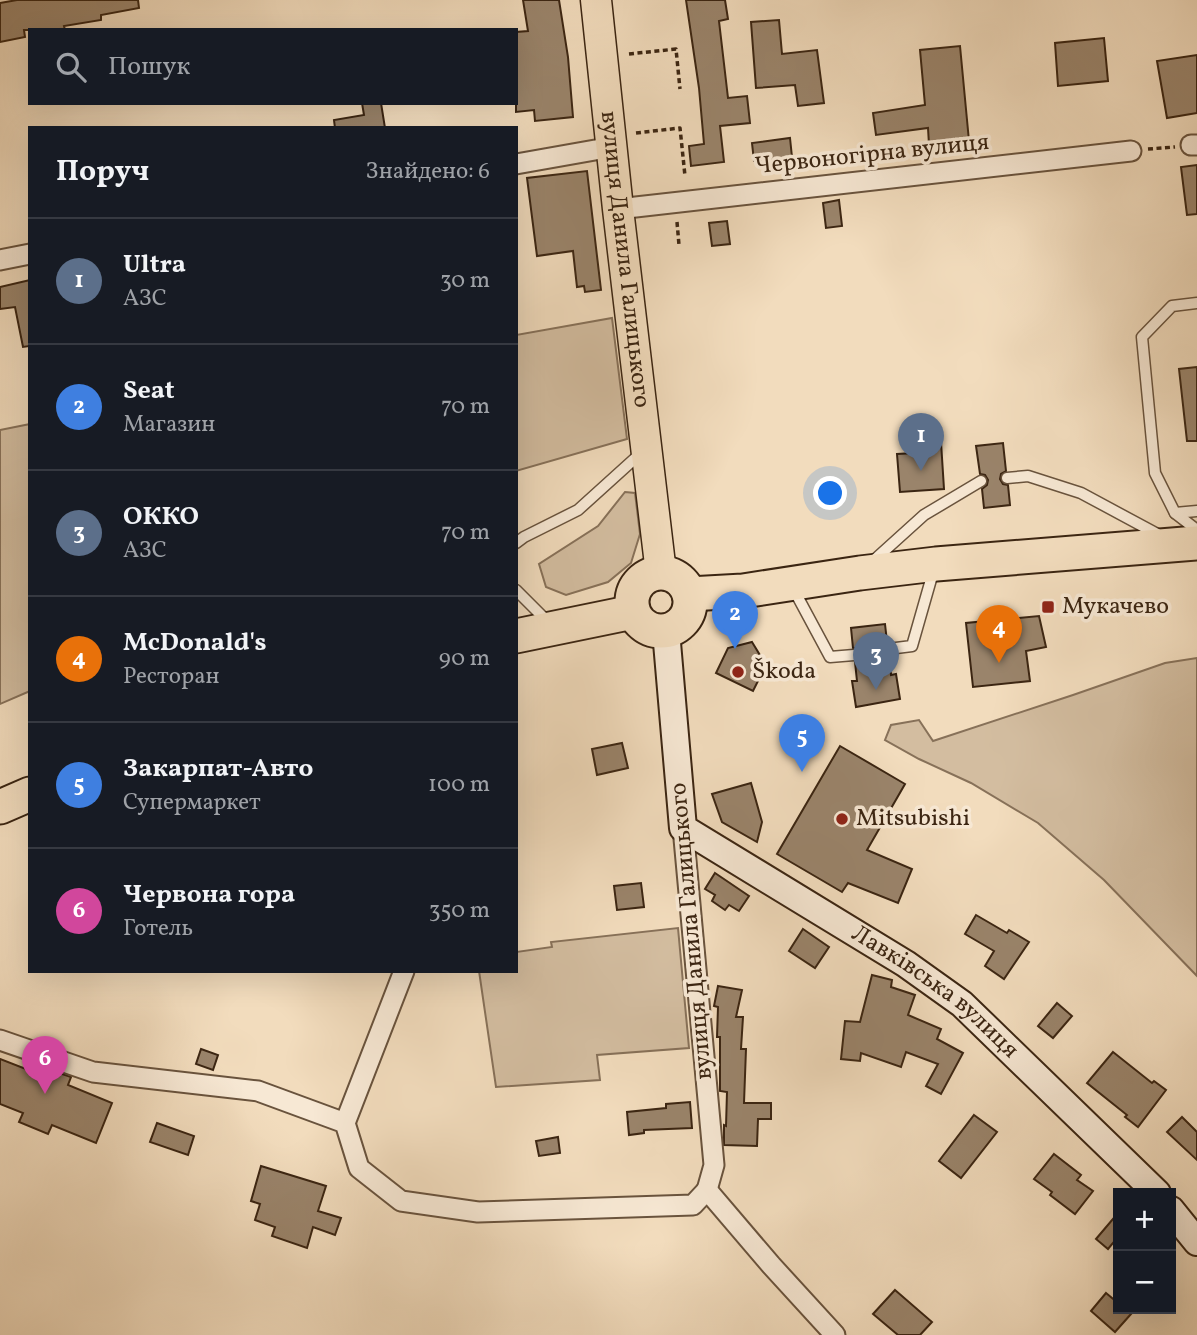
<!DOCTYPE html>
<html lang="uk">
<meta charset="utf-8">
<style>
:root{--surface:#171b24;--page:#20242c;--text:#f1f3f6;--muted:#9ea1a6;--line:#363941;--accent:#c59692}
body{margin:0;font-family:Vollkorn,serif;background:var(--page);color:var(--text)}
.controls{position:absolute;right:21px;bottom:21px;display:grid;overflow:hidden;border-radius:0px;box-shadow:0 7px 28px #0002}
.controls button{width:63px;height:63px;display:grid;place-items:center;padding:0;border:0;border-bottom:2px solid var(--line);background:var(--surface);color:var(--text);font:35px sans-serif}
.you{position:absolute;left:831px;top:494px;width:24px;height:24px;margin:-18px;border:5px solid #fff;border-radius:50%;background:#1a73e8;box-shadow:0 0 0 10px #1a73e833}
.badge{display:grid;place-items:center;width:46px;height:46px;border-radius:50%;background:var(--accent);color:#fff;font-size:23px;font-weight:700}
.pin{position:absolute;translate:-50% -58px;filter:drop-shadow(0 2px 4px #0008)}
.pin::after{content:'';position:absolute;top:37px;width:24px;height:21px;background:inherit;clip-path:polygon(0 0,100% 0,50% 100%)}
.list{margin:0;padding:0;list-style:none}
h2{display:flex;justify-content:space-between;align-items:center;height:91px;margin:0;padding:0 28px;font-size:30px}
h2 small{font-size:23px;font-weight:400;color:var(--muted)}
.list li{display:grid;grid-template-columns:46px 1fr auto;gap:21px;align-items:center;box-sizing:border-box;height:126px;padding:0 28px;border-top:2px solid var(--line)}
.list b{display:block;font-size:26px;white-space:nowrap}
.list p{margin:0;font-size:23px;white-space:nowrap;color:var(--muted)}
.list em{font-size:23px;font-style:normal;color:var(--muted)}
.icon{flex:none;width:38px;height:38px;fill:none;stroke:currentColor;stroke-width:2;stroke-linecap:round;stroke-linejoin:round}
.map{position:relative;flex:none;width:1197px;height:1335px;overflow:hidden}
.search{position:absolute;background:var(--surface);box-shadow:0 7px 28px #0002;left:28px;top:28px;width:490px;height:77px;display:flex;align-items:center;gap:18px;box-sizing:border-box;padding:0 24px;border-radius:0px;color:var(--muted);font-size:26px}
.panel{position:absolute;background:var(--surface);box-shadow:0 7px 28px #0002;left:28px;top:126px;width:490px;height:847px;border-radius:0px}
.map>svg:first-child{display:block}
</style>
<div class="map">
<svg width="1197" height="1335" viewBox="0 0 1197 1335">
<rect width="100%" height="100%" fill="#f2dcbd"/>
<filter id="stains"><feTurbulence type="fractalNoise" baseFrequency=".00286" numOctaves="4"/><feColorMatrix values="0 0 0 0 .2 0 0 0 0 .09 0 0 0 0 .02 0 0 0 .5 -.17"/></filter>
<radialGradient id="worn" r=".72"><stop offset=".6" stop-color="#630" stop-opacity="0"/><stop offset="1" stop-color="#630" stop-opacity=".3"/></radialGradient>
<g fill="#d3bda0" stroke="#877159" stroke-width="2">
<polygon points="612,318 627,439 516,471 516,335"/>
<polygon points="30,424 30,691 0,704 0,430"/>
<polygon points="625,492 635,493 640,534 631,563 608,582 566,595 546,587 539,564 598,526"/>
<polygon points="1197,658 1197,976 1104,880 1038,823 971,783 919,759 885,740 891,725 919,720 933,741 1073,695 1165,663"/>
<polygon points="678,928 689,1048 597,1055 600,1080 496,1087 479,971 516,971 516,952 552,947 551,942"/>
</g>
<g fill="#9a846b" stroke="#3b2512" stroke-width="2">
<polygon points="17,0 138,0 139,8 101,15 101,20 64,26 65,30 24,30 25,37 0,42 0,3"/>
<polygon points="523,0 559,0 568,57 573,117 535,121 534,110 516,112 516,32 528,31"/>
<polygon points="686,0 725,0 728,19 719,21 728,98 747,96 750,123 720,126 724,162 691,166 689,146 704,144 699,88"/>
<polygon points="779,20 782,54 817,50 824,103 798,106 795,85 756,88 751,22"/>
<polygon points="1104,38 1108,81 1058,86 1055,43"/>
<polygon points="960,46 969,141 929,145 928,128 876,135 873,113 925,105 920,50"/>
<polygon points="1197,55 1197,113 1167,118 1157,61"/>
<polygon points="362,103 381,103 385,128 335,128 334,120 364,115"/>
<polygon points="790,138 792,157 754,161 752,143"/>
<polygon points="1197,165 1197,214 1187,215 1181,167"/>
<polygon points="587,171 601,290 585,292 584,286 577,287 573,251 537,256 527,178"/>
<polygon points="839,200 842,226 826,228 823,203"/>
<polygon points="727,221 730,244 712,246 709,223"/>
<polygon points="30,280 30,346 23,347 15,307 0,309 0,287"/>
<polygon points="1197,367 1197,441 1187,441 1179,369"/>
<polygon points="941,442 944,489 900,492 897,454 915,453 914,444"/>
<polygon points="1003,443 1006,471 1001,474 1000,479 1003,484 1008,485 1010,505 984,508 982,489 987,485 988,480 985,475 980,474 976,446"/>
<polygon points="1039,616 1046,647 1026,651 1030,681 973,687 966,623"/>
<polygon points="885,624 887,642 881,646 881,651 885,655 889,656 891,675 896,674 900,699 856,707 852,681 857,681 855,662 859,661 861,655 860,650 853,648 851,628"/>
<polygon points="752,642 766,665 753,691 716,673 728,648"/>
<polygon points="622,743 628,768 597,775 592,749"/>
<polygon points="840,746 905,784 867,850 912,869 898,903 848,883 842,892 777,854"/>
<polygon points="751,783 762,822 757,842 722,822 712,794"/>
<polygon points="715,873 749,896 739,911 729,905 725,910 712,901 715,895 705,889"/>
<polygon points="641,883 644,907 617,910 614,886"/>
<polygon points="976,915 1007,933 1009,930 1029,942 1004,979 985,966 994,951 965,934"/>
<polygon points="803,929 829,947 815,968 789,951"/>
<polygon points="872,975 892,980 891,987 915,995 908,1015 941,1029 937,1039 963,1053 941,1094 926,1086 938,1064 906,1052 901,1067 861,1053 860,1061 841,1059 845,1021 860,1022"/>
<polygon points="718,986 742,990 736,1017 743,1017 741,1049 746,1049 744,1103 771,1103 771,1119 758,1119 757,1146 724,1145 724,1125 726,1126 727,1092 720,1091 720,1037 717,1037 718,1007 714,1006"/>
<polygon points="1057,1003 1072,1016 1053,1038 1038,1026"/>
<polygon points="201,1049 218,1055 213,1070 196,1064"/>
<polygon points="1113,1052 1152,1083 1154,1081 1166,1090 1138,1127 1125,1117 1127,1115 1087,1083"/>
<polygon points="0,1059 36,1073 39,1066 71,1077 68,1085 112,1103 96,1143 52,1125 48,1134 19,1122 23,1113 0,1104"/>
<polygon points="690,1102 692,1128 644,1130 644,1133 629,1135 627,1112 666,1108 666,1104"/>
<polygon points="974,1115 997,1132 961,1178 939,1161"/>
<polygon points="1182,1117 1197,1132 1197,1160 1167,1132"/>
<polygon points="157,1123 194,1136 188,1155 150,1142"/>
<polygon points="558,1137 560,1153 539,1156 536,1141"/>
<polygon points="1054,1154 1081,1175 1077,1180 1093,1191 1075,1214 1050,1195 1052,1192 1034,1179"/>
<polygon points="261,1166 326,1186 318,1211 341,1218 335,1235 313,1227 307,1248 272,1236 275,1227 255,1220 260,1204 251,1201"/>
<polygon points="1118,1213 1118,1237 1108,1249 1096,1239"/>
<polygon points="895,1290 932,1322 920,1335 898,1335 873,1314"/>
<polygon points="1106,1293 1118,1303 1118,1309 1125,1309 1131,1314 1115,1332 1091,1311"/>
</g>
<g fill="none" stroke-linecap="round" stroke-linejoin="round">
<defs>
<g id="lane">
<polyline points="1197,303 1172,306 1142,337 1155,473 1175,513 1197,511"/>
<polyline points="1007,478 1028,476 1081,493 1161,536"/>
<polyline points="1175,513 1197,530"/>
<polyline points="516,543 524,537 578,510 641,453"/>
<polyline points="872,562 924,515 981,481"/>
<polyline points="516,590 548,622"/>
<polyline points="794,590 830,657 854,655"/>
<polyline points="888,649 912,646 934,569"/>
</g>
<g id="street">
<polyline points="1191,145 1197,145"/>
<polyline points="516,164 612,147"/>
<polyline points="618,209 1131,151"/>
<polyline points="0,260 30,254"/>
<polyline points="683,828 714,1165 707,1190"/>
<polyline points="0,1040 93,1072 258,1091 345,1123 359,1168 401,1201 478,1212 693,1205 707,1190 771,1265 835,1335"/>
<polyline points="345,1123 404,971"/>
</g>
<g id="secondary">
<path id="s1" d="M666,631L683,828L906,964L962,1004L1157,1193"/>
<polyline points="1171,1210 1197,1242"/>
</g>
<g id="primary">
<path id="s2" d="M596,0L618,209L661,573"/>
</g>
<g id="highway">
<circle cx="661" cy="602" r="29"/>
<polyline points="689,594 743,591 860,573 936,564 1197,543"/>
<polyline points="516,636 633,612"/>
<polyline points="0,807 30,794"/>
</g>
</defs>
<use href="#lane" stroke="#69533d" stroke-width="13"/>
<use href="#street" stroke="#69533d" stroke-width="23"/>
<use href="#secondary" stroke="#3b2512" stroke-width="30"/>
<use href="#primary" stroke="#3b2512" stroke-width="33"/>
<use href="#highway" stroke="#3b2512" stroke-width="37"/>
<g stroke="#3b2512" stroke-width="3.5" stroke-dasharray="5 3.5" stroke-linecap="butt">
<polyline points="629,54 676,49 680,89"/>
<polyline points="636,133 680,128 685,176"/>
<polyline points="1148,149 1175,147"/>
<polyline points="677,222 679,245"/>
</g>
<use href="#lane" stroke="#f7e8d4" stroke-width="10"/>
<use href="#street" stroke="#f7e8d4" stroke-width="19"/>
<use href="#secondary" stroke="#f7e8d4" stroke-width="26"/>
<use href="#primary" stroke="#f2dcbd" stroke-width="30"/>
<use href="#highway" stroke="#f2dcbd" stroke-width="33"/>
</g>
<g fill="#8f2418" stroke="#f7e8d4" stroke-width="2.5">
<rect x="1041" y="600" width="14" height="14" rx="3.5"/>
<circle cx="738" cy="672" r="7"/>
<circle cx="842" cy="819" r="7"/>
</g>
<g text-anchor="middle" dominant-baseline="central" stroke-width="7" stroke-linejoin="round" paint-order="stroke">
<g font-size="24" fill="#3b2512" stroke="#f7e8d4">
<text transform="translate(872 155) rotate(-6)">Червоногірна вулиця</text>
<text stroke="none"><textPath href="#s2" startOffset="261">вулиця Данила Галицького</textPath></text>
<text transform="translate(692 931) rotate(-95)">вулиця Данила Галицького</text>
<text stroke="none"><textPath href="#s1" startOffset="499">Лавківська вулиця</textPath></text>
</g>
<g font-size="24" fill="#3b2512" stroke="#f7e8d4" text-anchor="start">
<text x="1062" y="607">Мукачево</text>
<text x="752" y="672">Škoda</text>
<text x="856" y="819">Mitsubishi</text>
</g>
</g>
<rect width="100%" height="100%" filter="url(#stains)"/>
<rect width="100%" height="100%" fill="url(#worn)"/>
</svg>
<div class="controls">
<button>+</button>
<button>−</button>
</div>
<div class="you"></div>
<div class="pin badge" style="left:921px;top:471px;background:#5c6f8a">1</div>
<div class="pin badge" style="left:735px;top:649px;background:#3f7fe0">2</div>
<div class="pin badge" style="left:876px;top:690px;background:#5c6f8a">3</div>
<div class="pin badge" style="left:999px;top:663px;background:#e8710a">4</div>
<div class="pin badge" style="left:802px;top:772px;background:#3f7fe0">5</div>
<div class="pin badge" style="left:45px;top:1094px;background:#d1479c">6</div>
<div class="search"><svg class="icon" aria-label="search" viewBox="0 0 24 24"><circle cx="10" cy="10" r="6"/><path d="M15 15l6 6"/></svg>Пошук</div>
<section class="panel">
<h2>Поруч<small>Знайдено: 6</small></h2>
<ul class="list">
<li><span class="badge" style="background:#5c6f8a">1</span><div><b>Ultra</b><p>АЗС</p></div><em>30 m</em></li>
<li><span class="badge" style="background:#3f7fe0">2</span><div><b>Seat</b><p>Магазин</p></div><em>70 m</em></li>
<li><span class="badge" style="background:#5c6f8a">3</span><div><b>ОККО</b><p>АЗС</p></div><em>70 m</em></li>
<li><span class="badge" style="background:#e8710a">4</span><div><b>McDonald's</b><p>Ресторан</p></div><em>90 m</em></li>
<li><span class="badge" style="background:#3f7fe0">5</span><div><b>Закарпат-Авто</b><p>Супермаркет</p></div><em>100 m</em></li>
<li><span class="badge" style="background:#d1479c">6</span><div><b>Червона гора</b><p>Готель</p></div><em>350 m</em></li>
</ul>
</section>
</div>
